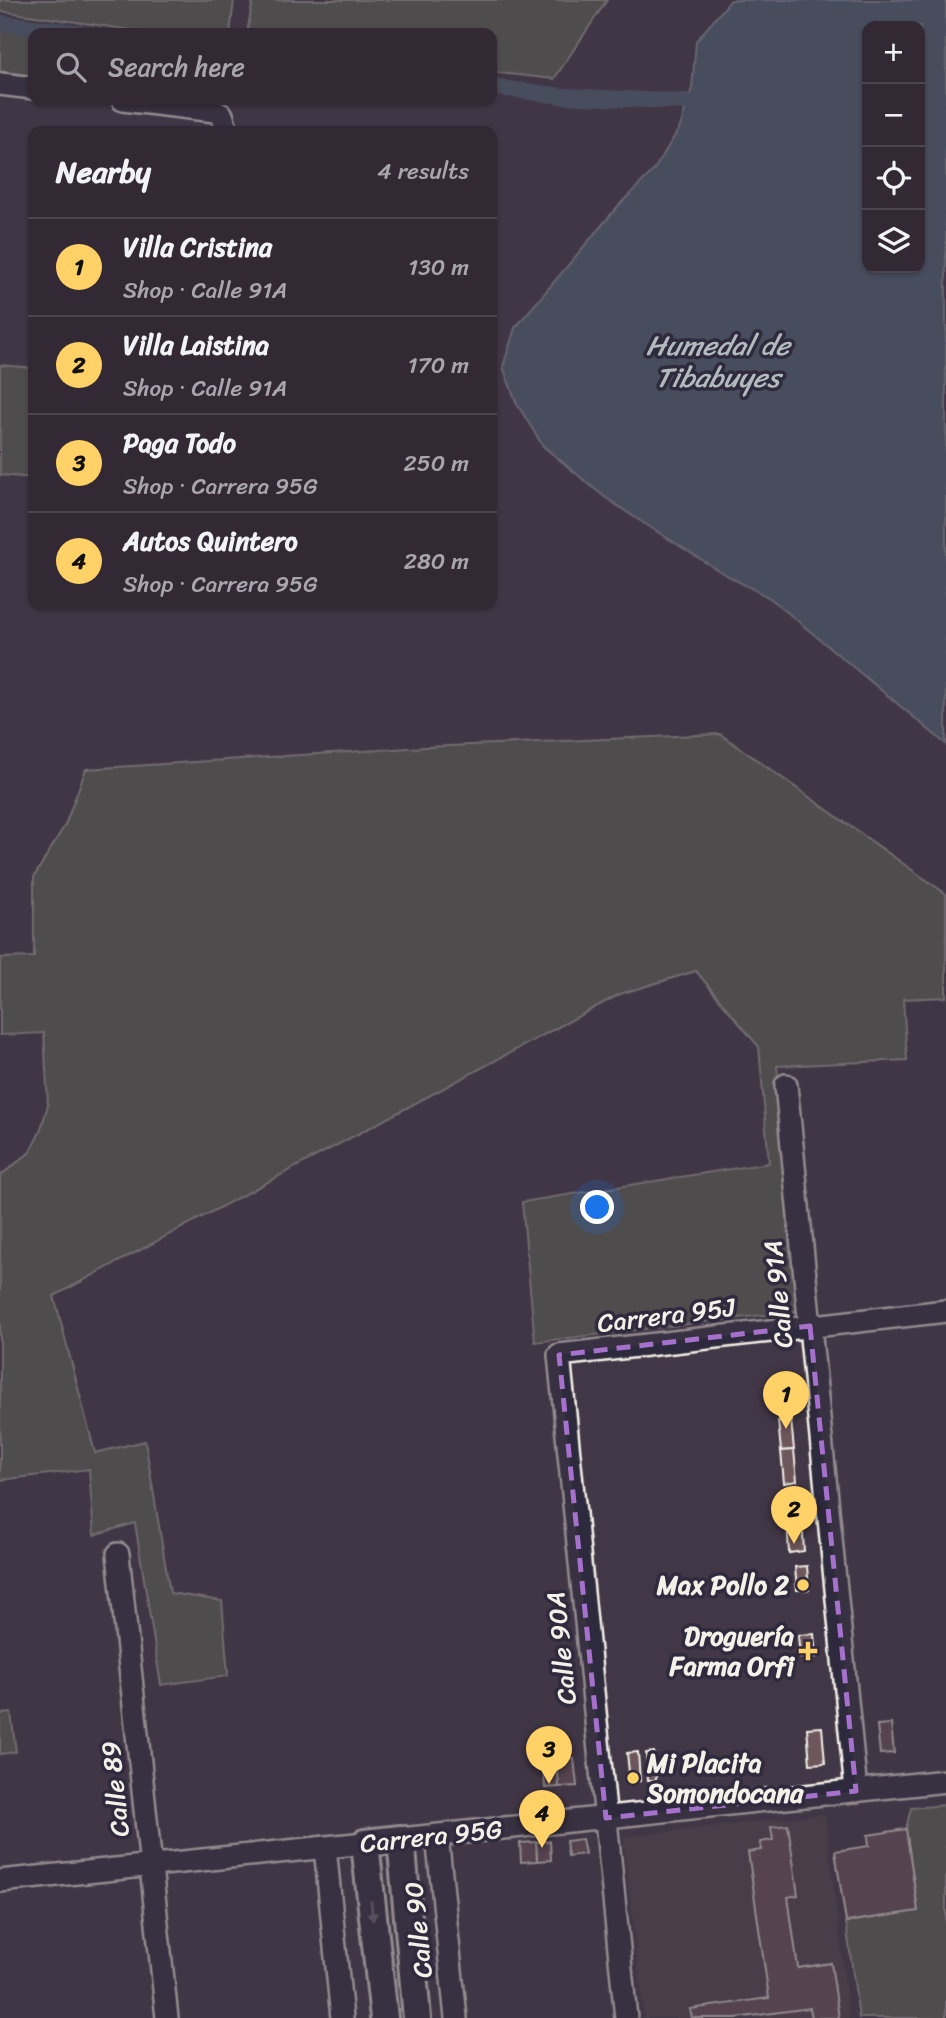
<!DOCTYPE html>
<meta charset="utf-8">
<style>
:root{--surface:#322934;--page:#3d3540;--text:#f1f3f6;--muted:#a8a6ac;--line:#4d454f;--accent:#ffd166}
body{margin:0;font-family:Sriracha,sans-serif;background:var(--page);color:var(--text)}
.controls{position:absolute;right:21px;top:21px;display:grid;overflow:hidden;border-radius:14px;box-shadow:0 2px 5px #0004}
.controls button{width:63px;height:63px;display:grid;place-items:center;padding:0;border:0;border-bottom:2px solid var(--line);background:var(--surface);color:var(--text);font:35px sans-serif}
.you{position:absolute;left:598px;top:1208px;width:24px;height:24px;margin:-18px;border:5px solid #fff;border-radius:50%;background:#1a73e8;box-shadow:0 0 0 10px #1a73e833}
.badge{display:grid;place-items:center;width:46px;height:46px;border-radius:50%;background:var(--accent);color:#111;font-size:23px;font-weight:700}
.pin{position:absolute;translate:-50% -58px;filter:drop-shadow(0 2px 4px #0008)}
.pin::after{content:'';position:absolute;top:37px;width:24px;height:21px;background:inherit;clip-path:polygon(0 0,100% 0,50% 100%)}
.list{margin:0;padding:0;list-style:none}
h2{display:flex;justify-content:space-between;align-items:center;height:91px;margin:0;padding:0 28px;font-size:30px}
h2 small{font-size:23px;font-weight:400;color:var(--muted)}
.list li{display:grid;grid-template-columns:46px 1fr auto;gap:21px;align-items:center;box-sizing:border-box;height:98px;padding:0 28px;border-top:2px solid var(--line)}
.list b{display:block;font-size:26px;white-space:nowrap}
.list p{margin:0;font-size:23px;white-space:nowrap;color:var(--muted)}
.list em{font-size:23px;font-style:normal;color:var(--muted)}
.icon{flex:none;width:38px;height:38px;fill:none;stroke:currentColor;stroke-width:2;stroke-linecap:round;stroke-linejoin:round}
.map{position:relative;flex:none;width:946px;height:2018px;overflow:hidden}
.search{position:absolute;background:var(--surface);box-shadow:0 2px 5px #0004;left:28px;top:28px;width:469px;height:77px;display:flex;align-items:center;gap:18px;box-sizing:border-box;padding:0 24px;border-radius:14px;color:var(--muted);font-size:26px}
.panel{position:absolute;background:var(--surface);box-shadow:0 2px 5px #0004;left:28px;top:126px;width:469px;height:483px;border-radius:14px}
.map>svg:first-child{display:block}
</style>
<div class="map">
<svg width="946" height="2018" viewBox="0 0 946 2018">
<rect width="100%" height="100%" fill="#423746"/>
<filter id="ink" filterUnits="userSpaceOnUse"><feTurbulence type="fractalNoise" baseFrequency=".0143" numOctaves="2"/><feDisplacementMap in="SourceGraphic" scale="14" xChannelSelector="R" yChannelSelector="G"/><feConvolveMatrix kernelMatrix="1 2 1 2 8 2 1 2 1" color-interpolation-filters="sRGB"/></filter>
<g filter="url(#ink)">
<polygon fill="#524450" points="825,1814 849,2018 644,2018 623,1837"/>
<g fill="#616659" stroke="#aaaca0" stroke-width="2">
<polygon points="0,0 234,0 230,33 152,33 0,11"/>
<polygon points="253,0 607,0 554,79 492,72 492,33 247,33"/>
<polygon points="0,27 37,33 33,33 33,76 0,71"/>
<polygon points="0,365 33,368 33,478 0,475"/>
<polygon points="720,734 946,894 946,997 903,999 907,1060 777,1066 798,1311 535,1342 522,1202 769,1163 759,1047 696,971 620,994 54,1296 95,1453 145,1441 170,1593 222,1601 228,1676 161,1685 135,1523 94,1535 89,1469 0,1480 0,1176 30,1152 40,1132 48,1105 44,1033 0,1035 0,958 34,957 34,877 65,825 86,769 425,747"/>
<polygon points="11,1713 16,1752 0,1754 0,1714"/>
<polygon points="946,1805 946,2018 859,2018 846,1922 918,1911 906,1829 911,1808"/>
</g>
<path fill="#51677c" stroke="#929ea7" stroke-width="2" fill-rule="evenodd" d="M731,0H946V744L770,598L724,574L631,515L602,495L543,446L517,404L503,367L515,328L619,205L654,170L680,127L692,88L696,41ZM867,26H920V268H867Z"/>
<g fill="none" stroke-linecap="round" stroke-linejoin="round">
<g stroke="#51677c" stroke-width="16">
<polyline points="0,23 80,33"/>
<polyline points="492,87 562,96 688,102"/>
</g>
</g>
<g fill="#6d565c" stroke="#f4f1e8" stroke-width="2">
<polygon points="791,1420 794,1450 781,1451 778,1421"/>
<polygon points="794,1450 797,1481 784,1483 781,1451"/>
<polygon points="802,1520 804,1551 789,1553 787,1521"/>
<polygon points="807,1566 809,1590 797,1590 795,1567"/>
<polygon points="814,1634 816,1657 800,1658 798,1635"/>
<polygon points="891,1724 894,1753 880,1754 877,1725"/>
<polygon points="822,1727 825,1763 810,1764 807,1728"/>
<polygon points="638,1752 640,1781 630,1782 627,1753"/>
<polygon points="654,1752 656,1780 648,1780 646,1753"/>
<polygon points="574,1758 577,1786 559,1787 556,1759"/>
<polygon points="558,1773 559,1787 545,1788 544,1774"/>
<polygon points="788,1825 798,1895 788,1897 798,1968 831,1963 839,2018 812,2018 810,2008 736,2018 692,2018 690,2009 769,1998 748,1852 761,1850 760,1842 773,1840 771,1827"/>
<polygon points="906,1829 918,1911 846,1922 835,1851 869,1846 868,1835"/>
<polygon points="582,1839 585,1854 568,1856 566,1841"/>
<polygon points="550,1841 551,1860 537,1861 536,1842"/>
<polygon points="536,1842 537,1861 521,1862 520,1843"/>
</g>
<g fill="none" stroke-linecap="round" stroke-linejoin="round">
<defs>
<g id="minor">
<polyline points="0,84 33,88"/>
<polyline points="123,100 215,111 222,115 227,131"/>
<polyline points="786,1085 856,1791"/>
<polyline points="118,1554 167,2018"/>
<polyline points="437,1836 456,2018"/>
<polyline points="401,1839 946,1781"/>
<polyline points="325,1847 342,2018"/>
<polyline points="0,1881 365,1843"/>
<polyline points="626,2018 559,1355 946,1311"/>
</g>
<polyline id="major" points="384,2018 365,1843 401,1839 417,2018"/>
</defs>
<use href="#minor" stroke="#f4f1e8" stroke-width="26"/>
<use href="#major" stroke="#f4f1e8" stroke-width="32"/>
<use href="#minor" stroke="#2f2a3d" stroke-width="21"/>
<use href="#major" stroke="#2f2a3d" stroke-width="26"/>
</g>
<defs><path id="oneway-solid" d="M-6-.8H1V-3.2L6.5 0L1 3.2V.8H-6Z" transform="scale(1.75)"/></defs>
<use fill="#747079" href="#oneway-solid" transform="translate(372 1911) rotate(84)"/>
</g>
<path d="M0 0H946V2018H0ZM810,1326L856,1791L606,1818L559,1355Z" fill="#423746" fill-opacity=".55" fill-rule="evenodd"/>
<path fill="none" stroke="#a571cd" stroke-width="5" stroke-dasharray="14 9" stroke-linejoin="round" d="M810,1326L856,1791L606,1818L559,1355Z"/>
<g fill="#ffd166" stroke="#2f2a3d" stroke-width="2.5">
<circle cx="803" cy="1585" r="7"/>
<path d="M804.5 1640.5h7v7h7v7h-7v7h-7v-7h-7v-7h7z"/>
<circle cx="633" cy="1778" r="7"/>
</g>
<g text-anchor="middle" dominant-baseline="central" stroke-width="7" stroke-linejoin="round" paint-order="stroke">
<g font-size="26" fill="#f4f1e8" stroke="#2f2a3d">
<text transform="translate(778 1294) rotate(-96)">Calle 91A</text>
<text transform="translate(666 1315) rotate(-7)">Carrera 95J</text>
<text transform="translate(561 1648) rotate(-96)">Calle 90A</text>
<text transform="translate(115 1789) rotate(-96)">Calle 89</text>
<text transform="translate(431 1836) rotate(-6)">Carrera 95G</text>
<text transform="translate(418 1930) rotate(-96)">Calle 90</text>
</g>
<g font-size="26" font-weight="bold" fill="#f4f1e8" stroke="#2f2a3d" text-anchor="end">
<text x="789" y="1585">Max Pollo 2</text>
<text x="794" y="1636">Droguería<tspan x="794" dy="30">Farma Orfi</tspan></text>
<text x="647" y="1763" text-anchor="start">Mi Placita<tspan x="647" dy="30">Somondocana</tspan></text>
</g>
<g font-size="28" font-style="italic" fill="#b3babd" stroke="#2f2a3d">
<text x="718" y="345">Humedal de<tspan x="718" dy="32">Tibabuyes</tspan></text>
</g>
</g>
</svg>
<div class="controls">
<button>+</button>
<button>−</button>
<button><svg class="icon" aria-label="locate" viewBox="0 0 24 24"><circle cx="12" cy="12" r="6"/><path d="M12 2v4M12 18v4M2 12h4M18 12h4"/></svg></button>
<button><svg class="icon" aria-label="layers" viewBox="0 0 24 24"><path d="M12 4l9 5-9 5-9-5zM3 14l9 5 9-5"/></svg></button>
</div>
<div class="you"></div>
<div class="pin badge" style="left:786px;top:1429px">1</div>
<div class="pin badge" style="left:794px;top:1544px">2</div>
<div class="pin badge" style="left:549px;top:1784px">3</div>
<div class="pin badge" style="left:542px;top:1848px">4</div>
<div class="search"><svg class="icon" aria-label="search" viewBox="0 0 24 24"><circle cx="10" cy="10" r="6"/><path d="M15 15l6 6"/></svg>Search here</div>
<section class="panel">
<h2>Nearby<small>4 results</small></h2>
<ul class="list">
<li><span class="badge">1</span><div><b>Villa Cristina</b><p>Shop · Calle 91A</p></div><em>130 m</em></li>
<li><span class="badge">2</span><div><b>Villa Laistina</b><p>Shop · Calle 91A</p></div><em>170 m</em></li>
<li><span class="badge">3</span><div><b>Paga Todo</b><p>Shop · Carrera 95G</p></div><em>250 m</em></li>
<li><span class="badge">4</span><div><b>Autos Quintero</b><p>Shop · Carrera 95G</p></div><em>280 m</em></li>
</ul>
</section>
</div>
